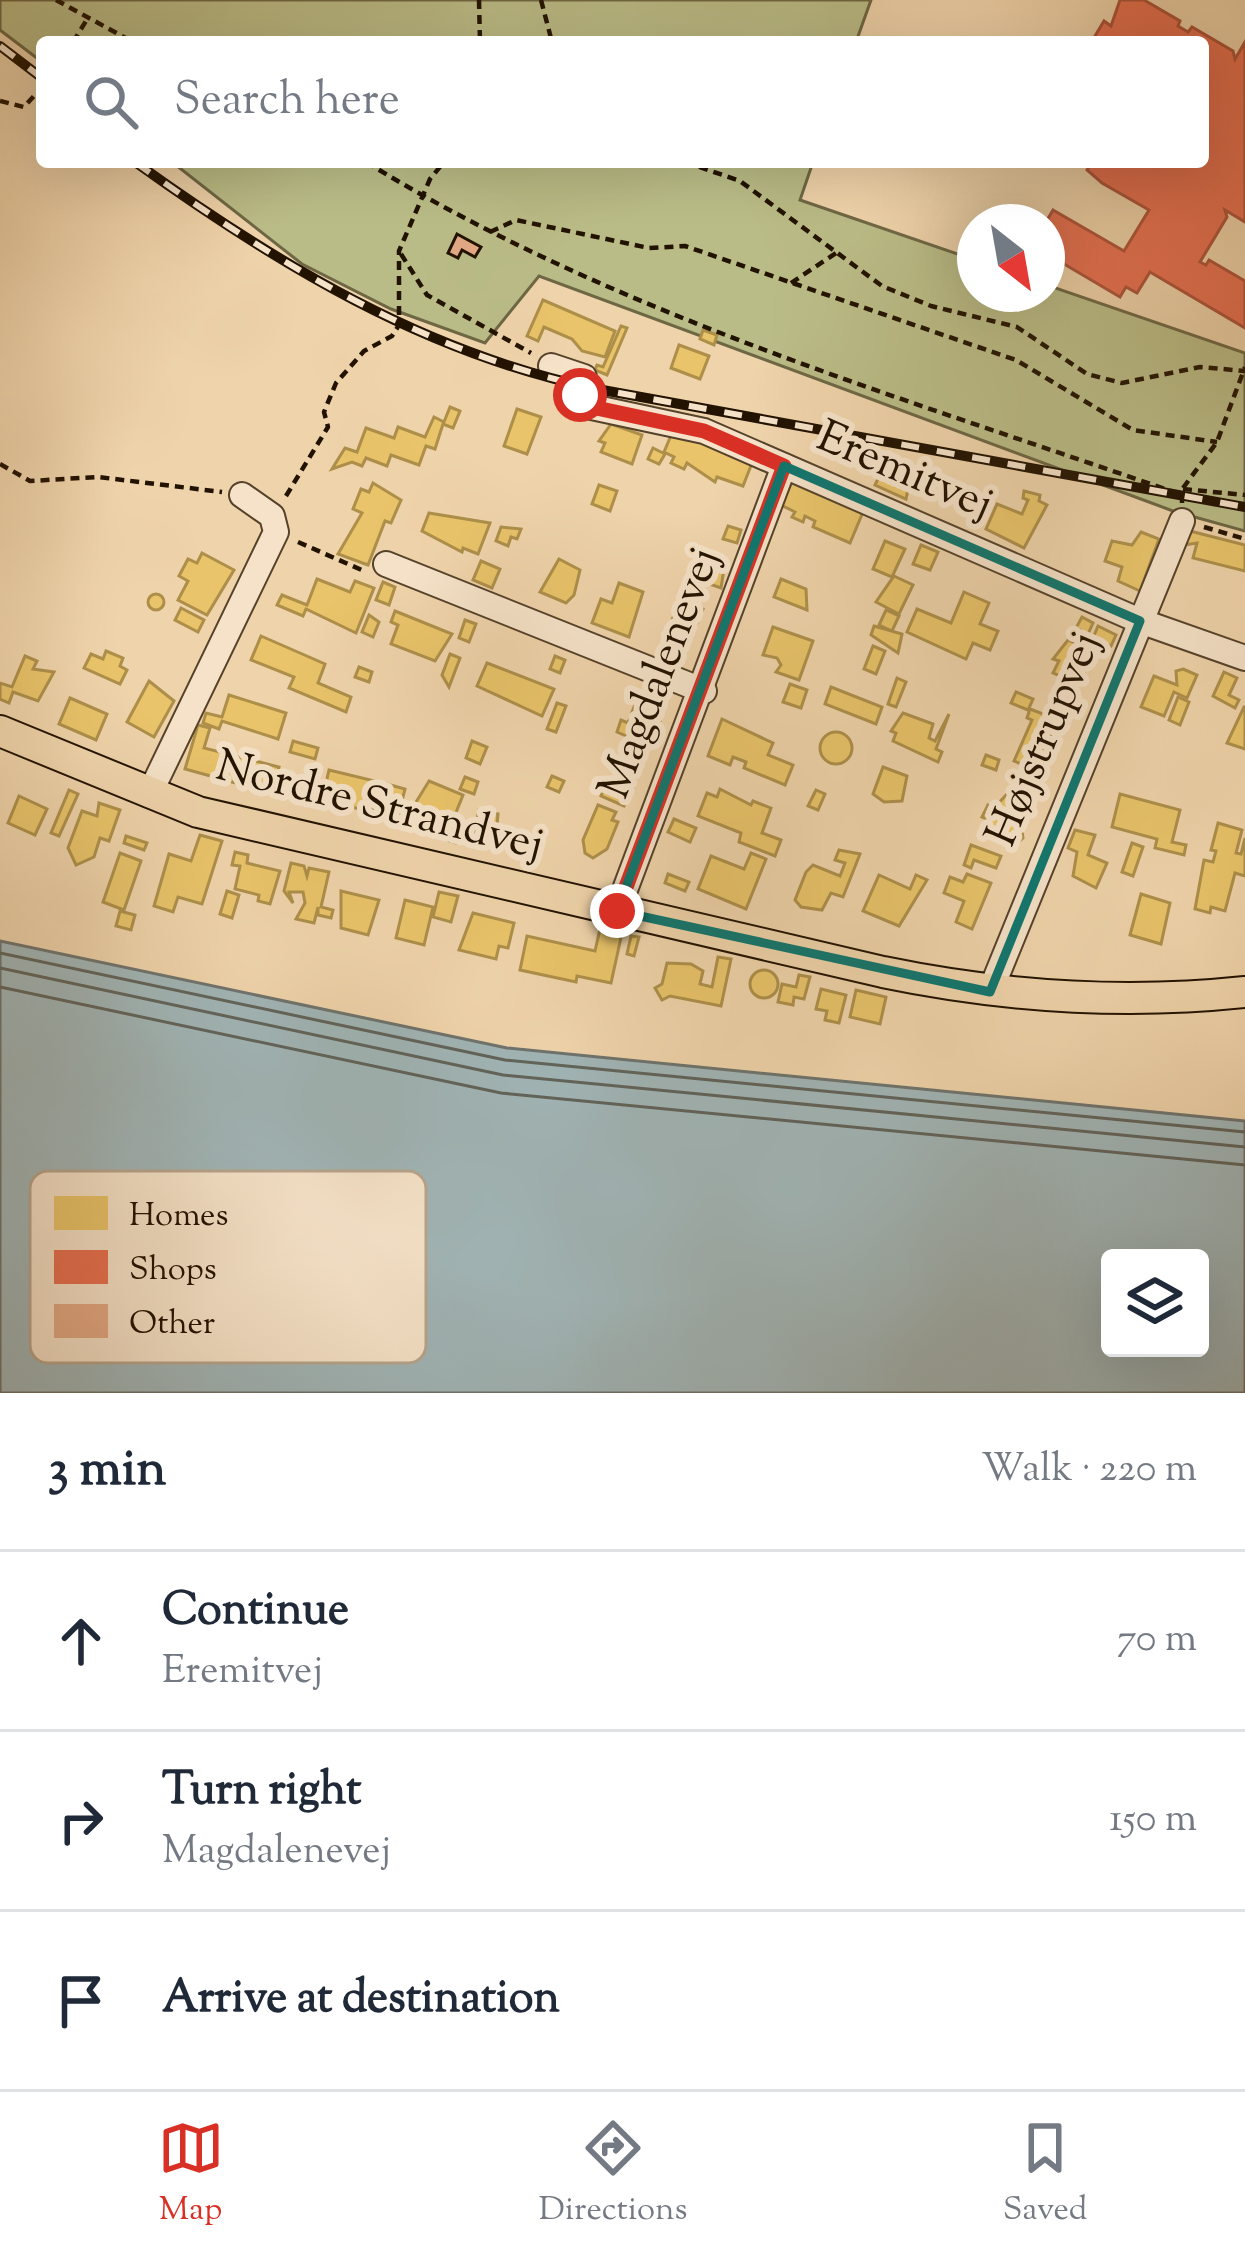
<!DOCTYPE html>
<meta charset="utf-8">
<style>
:root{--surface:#fff;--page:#f2f2f3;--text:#1f2937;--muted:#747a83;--line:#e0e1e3;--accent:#d93025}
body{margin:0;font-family:"Sorts Mill Goudy",serif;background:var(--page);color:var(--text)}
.controls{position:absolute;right:36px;bottom:36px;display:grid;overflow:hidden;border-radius:12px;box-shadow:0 12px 48px #0002}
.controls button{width:108px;height:108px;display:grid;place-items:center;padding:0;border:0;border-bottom:3px solid var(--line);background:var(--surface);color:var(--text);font:60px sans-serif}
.compass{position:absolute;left:957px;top:204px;width:108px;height:108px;border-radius:50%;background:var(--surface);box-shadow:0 12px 48px #0002;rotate:149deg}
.stop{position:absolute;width:36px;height:36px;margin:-27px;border:9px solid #d93025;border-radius:50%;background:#fff}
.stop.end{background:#d93025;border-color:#fff;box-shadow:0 3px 12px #0008}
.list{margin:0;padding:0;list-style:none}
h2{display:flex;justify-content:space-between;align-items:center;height:156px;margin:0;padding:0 48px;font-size:51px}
h2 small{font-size:39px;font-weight:400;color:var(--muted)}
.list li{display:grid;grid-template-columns:78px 1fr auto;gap:36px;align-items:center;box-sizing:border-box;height:180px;padding:0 48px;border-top:3px solid var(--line)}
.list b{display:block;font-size:45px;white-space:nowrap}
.list p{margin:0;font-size:39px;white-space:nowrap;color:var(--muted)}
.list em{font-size:39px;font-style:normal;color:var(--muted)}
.icon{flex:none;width:66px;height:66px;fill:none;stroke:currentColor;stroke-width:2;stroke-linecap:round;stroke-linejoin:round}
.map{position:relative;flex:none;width:1245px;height:1393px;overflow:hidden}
.search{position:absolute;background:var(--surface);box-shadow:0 12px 48px #0002;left:36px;right:36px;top:36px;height:132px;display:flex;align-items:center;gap:30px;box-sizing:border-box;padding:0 42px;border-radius:12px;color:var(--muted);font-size:45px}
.sheet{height:696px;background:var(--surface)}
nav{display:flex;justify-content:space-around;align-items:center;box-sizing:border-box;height:168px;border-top:3px solid var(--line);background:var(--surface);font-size:33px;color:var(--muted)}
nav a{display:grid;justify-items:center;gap:6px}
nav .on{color:var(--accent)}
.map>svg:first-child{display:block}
</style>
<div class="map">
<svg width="1245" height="1393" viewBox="0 0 1245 1393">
<rect width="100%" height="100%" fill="#efd3aa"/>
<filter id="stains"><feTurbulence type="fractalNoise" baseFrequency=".00167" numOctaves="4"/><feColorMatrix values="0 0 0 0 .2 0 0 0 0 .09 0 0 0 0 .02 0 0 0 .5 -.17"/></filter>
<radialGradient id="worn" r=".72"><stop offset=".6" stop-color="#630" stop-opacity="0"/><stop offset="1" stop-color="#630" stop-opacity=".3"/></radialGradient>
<g fill="#babc87" stroke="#6e6744" stroke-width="3">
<polygon points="0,0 871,0 856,42 42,42 42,62 0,30"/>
<polygon points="172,162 813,162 800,200 975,260 975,294 1047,294 1047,285 1245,353 1245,531 1173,511 539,276 485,343 391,309 302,264"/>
</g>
<path fill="#a0b4b5" stroke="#6e736d" stroke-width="3" fill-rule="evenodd" d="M0,941L507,1048L1245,1121V1393H0ZM1110,1258H1200V1348H1110Z"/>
<g fill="#e9c46a" stroke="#ad8f4a" stroke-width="3">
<polygon points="543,300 615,331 605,357 582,351 572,339 544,327 538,341 527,336"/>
<polygon points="621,326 627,328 607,375 595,370 597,365 603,367"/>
<polygon points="703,330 717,335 714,345 700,339"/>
<polygon points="679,345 709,356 700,379 671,368"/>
<polygon points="450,407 460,411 453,428 443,424 435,449 426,446 419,465 391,455 387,466 366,458 362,466 352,462 332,469 345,448 357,452 366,428 394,438 398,427 425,437 434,417 444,422"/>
<polygon points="517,409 541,417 527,454 504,446"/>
<polygon points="611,424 642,435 632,464 601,452 605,443 599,441"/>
<polygon points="675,426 752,463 743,486 717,477 715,482 687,463 684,469 671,463 674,457 664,452"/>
<polygon points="653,448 665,454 659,464 648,459"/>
<polygon points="882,470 910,480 906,499 875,485"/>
<polygon points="793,480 863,512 850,543 813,527 815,521 805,516 803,522 792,517 795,512 781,505"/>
<polygon points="373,483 401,500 391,523 385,521 368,565 338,554 362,513 353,509 361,489 369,492"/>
<polygon points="599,485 617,491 610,511 592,504"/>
<polygon points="1024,491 1040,495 1039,501 1047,505 1024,548 986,529 997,504 1022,514 1028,500 1023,498"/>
<polygon points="429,513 490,523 478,554 463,548 462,552 422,531"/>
<polygon points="728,526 741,530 737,543 723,539"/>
<polygon points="501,527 521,529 517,539 511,537 508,546 496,541"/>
<polygon points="1190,531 1245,545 1245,571 1193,558 1197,543 1184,545"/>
<polygon points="1141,532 1159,539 1140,591 1118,581 1122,567 1105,561 1112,541 1132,545"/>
<polygon points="885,541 905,549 892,577 873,569"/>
<polygon points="921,545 938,552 930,570 913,564"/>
<polygon points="202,553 234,570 207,615 178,600 188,581 179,576 188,559 197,563"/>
<polygon points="559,559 580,570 574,595 566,603 540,592"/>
<polygon points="481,561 500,569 492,588 473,580"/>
<polygon points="711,564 724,569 721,588 695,579"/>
<polygon points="894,576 913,585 899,614 876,602"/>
<polygon points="317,579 350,592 355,581 374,588 356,633 306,609 303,616 277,605 282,595 307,605"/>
<polygon points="781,579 806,589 807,610 774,597"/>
<polygon points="383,582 395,587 389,605 376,600"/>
<polygon points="619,583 643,592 629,637 592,623 601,599 612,603"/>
<polygon points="964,592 989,603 980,624 998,631 990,650 973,643 966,659 907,632 917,609 951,623"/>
<circle cx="156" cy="602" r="8"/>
<polygon points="680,600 703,609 688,644 668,641 666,635"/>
<polygon points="181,608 204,620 198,632 175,620"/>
<polygon points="886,610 899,616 892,631 879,625"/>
<polygon points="395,611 452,634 435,661 391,644 398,625 391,622"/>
<polygon points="369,615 379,622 373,637 362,632"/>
<polygon points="1082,617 1093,623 1088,634 1076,628"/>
<polygon points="465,620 476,624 469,642 459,638"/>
<polygon points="874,626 902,634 898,653 871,635"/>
<polygon points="1098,626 1116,635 1111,646 1093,638"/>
<polygon points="773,627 813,641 799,680 776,672 781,665 777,658 763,655"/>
<polygon points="261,636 325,664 318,683 351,697 346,712 289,688 294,677 251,660"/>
<polygon points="1068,640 1094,650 1079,684 1053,673 1059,661 1053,659"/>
<polygon points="873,646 885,651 876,674 864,669"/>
<polygon points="106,651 123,658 120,666 127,670 120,684 84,668 91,654 103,659"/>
<polygon points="450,654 460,658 449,687 442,675"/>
<polygon points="25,656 37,661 33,669 54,672 38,701 13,692 9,703 0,699 0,683 12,687"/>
<polygon points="555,656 565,660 560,673 550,669"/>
<polygon points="487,663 554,689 542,716 477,686"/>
<polygon points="359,667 372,672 369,682 355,677"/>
<polygon points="1183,669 1197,675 1187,698 1174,692 1164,716 1141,707 1154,676 1177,685 1176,671"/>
<polygon points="1224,672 1237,678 1229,695 1239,700 1235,708 1213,696"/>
<polygon points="897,678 906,682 896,707 888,704"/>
<polygon points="149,681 174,701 154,737 127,722"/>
<polygon points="790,684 807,690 801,708 783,702"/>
<polygon points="831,687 882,707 876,724 825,704"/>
<polygon points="1016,692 1033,699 1028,710 1011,703"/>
<polygon points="229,695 286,713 278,739 222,721 219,729 203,723 206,713 222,717"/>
<polygon points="1178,697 1189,702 1180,725 1169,720"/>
<polygon points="70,698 107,714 96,740 59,724"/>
<polygon points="557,703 566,706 556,732 547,729"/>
<polygon points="634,707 661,717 655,744 649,746 617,732 621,720 628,723"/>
<polygon points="1244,707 1245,707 1245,749 1227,743"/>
<polygon points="1030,709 1046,715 1039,732 1050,736 1036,770 1014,761 1032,720 1027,718"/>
<polygon points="903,713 933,724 929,738 935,741 949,714 936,749 942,752 938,762 893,741 896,733 891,731"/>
<polygon points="722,719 773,743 768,755 793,765 785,785 744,768 746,762 733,757 730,765 708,756"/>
<polygon points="198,725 210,728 204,748 279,767 272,793 185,769"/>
<circle cx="836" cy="748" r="16"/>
<polygon points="293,741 318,748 315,759 290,752"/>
<polygon points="472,741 487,747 480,764 466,758"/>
<polygon points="986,755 999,760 996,770 982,765"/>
<polygon points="883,767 907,776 902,801 884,802 873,794"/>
<polygon points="329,770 379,782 372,812 322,800"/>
<polygon points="617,773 635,780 632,791 613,785"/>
<polygon points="552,776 564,781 559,792 547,787"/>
<polygon points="465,777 478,782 474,794 460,789"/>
<polygon points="429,781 463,795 455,815 456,823 463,826 456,843 444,839 446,833 416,826 421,810 413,807"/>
<polygon points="606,782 630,792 624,806 601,796"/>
<polygon points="387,784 405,789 399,813 381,808"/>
<polygon points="720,789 751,805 753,801 771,808 762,833 781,840 775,856 739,842 741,833 698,816 707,793 717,797"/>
<polygon points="69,790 78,794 59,836 51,833"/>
<polygon points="816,790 825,794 818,810 808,806"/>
<polygon points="1007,794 1023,800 1014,823 1021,826 1023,838 1013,847 989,834 989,820 982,817 988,805 994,808"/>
<polygon points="1120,794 1180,810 1172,842 1186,845 1184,855 1155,848 1157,839 1112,827"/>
<polygon points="19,796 47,809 35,835 8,823"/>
<polygon points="99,803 120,810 109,841 100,838 94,857 76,865 68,848 82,811 97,816"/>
<polygon points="598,805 616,812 612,820 618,822 607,849 593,858 585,853 583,840"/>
<polygon points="479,810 498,814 495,848 472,840"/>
<polygon points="674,819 696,828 690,842 668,832"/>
<polygon points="1218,823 1242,830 1236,853 1241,854 1245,838 1245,876 1235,873 1225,911 1211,907 1210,913 1195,909 1204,860 1213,862 1216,851 1211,850"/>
<polygon points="1075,830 1095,835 1088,855 1107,863 1096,888 1073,876 1077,852 1068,848"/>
<polygon points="200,835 222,841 202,904 178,897 173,912 154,906 169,854 191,861"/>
<polygon points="126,836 147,843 144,850 124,843"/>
<polygon points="1132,843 1143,847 1133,876 1122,872"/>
<polygon points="971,845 1001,856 996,868 974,860 971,868 964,865"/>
<polygon points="839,850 860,854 843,897 831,893 822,910 801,907 795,900 806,872 813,865 840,876 845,863 835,860"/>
<polygon points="235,852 248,855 247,863 280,871 270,904 258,901 259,895 235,889 240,866 232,865"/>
<polygon points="120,853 141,861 124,910 103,902"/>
<polygon points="751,853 766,859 746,909 698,889 711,856 744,869"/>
<polygon points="291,863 304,866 307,876 309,868 329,872 321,907 333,910 331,918 318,915 318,907 314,923 296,919 305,903 303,892 289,892 293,903 284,891"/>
<polygon points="668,874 689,882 685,891 665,883"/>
<polygon points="967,874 991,883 972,929 956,922 964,901 944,893 950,877 963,882"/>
<polygon points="879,875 910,889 916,875 927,880 899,926 863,911"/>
<polygon points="227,891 239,895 232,918 220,914"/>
<polygon points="341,891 379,900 368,935 341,928"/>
<polygon points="439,892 458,896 451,922 433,917"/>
<polygon points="1141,894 1170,903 1161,944 1130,935"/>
<polygon points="405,900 433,907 424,945 396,938"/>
<polygon points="120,911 135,915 131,930 116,926"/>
<polygon points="473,913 514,923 508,948 499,946 496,959 459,950"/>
<polygon points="600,929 622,933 611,983 577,976 576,982 520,970 527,936 595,951"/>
<polygon points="631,936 639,937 634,956 627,954"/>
<polygon points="718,957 731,959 721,1006 670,996 662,1000 655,988 662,984 667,963 691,964 703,971 700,984 712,987"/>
<circle cx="764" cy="984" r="14"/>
<polygon points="799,975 810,977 804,999 794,997 793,1005 778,1002 782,984 796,987"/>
<polygon points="821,989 846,995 839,1023 825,1020 827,1011 816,1009"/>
<polygon points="856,990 886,997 880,1024 850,1017"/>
</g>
<polygon fill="#e76f51" stroke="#ac5339" stroke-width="3" points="1120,0 1144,0 1180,21 1178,26 1188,32 1192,27 1233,51 1235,59 1245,42 1245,222 1225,210 1227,217 1200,262 1206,265 1209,260 1245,281 1245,328 1150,272 1137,293 1126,287 1120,297 1047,254 1046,222 1053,210 1124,251 1149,210 1102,183 1087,170 1092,162 1203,162 1203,42 1092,41 1104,21 1111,26"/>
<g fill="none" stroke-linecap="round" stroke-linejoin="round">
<g stroke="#61635a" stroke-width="3">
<polyline points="0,953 505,1060 1245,1132"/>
<polyline points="0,968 503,1075 1245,1147"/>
<polyline points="0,987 501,1093 1245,1165"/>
</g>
</g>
<polygon fill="#e3a985" stroke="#221200" stroke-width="3" points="457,234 481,247 475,257 462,250 458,258 448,253"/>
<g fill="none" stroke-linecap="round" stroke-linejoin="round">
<defs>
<g id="minor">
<polyline points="551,366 584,377 581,395 587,406 704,431 1140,621 1245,658"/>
<polyline points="386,564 704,691"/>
<polyline points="149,795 276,532 272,516 242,495"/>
<polyline points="617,911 784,466"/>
<polyline points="990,992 1182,521"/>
</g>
<path id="major" d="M0,731L198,812L883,972C1004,997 1122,1005 1245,992"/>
</defs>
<use href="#minor" stroke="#55422a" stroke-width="28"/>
<use href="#major" stroke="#221200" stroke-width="34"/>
<g stroke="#221200" stroke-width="4.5" stroke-dasharray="9 6" stroke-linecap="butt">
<polyline points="56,0 133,42"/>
<polyline points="479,0 480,42"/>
<polyline points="541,0 552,42"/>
<polyline points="73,42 86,21"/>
<polyline points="0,101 24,107 42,87"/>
<path d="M366,162C617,316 906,398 1182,495V503"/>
<polyline points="685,162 740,181 882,286 931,306 1017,327 1087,374 1122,383 1200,367 1245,371"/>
<polyline points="490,232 516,220 649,248 685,246 1016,360 1133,430 1217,442"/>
<polyline points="401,254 427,295 531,353"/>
<polyline points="791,283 836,253"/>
<polyline points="0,464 30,481 98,477 222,492"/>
<polyline points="1183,488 1217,442 1245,367"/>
<polyline points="1183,489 1245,495"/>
<polyline points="286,496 328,427 324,412 336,383 364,351 392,336 399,325 399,251 430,179 444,162"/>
<polyline points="1204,527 1245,539"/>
<polyline points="298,542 364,571"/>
</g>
<use href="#minor" stroke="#f5e2c8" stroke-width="24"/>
<use href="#major" stroke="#efd3aa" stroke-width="30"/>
<defs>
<g id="rail">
<polyline points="0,46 42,78"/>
<path d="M135,162C277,264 424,353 597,389L1245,507"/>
</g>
</defs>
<use href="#rail" stroke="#221200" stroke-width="10"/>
<use href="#rail" stroke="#f5e2c8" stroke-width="6" stroke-dasharray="18" stroke-linecap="butt"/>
</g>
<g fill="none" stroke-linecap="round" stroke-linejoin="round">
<polyline stroke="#d93025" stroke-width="15" points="580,395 587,406 704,431 784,466 617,911"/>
</g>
<path fill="none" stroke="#0f766e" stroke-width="9" stroke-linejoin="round" d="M784,466L1140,621L990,992L617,911Z"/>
<g text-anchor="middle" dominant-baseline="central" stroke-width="12" stroke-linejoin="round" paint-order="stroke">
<g font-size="45" fill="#221200" stroke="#f5e2c8">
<text transform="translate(904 473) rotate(23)">Eremitvej</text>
<text transform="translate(662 674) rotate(-69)">Magdalenevej</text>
<text transform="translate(1046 740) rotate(-67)">Højstrupvej</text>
<text transform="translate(379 808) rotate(14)">Nordre Strandvej</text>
</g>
</g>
<rect x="30" y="1171" width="396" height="192" rx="18" fill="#f5e2c8" stroke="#b6a48c" stroke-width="3"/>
<rect x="54" y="1196" width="54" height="34" fill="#e9c46a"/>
<rect x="54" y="1250" width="54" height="34" fill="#e76f51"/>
<rect x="54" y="1304" width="54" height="34" fill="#e3a985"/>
<g font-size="33" fill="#221200">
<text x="129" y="1225">Homes</text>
<text x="129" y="1279">Shops</text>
<text x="129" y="1333">Other</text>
</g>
<rect width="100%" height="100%" filter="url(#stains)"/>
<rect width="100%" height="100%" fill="url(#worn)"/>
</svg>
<div class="controls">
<button><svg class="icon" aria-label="layers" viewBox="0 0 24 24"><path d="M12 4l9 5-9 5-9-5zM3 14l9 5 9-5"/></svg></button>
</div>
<svg class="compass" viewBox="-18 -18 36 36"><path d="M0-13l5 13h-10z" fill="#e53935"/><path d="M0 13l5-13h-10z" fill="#747a83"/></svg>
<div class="stop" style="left:580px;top:395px"></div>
<div class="stop end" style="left:617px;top:911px"></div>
<div class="search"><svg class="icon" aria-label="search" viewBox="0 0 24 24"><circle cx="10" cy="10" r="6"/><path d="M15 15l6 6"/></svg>Search here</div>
</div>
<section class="sheet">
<h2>3 min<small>Walk · 220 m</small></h2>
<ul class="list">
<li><svg class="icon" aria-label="ahead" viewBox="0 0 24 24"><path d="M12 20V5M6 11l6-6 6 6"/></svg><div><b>Continue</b><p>Eremitvej</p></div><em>70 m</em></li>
<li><svg class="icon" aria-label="right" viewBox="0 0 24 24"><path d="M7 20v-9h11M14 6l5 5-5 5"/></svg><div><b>Turn right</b><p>Magdalenevej</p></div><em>150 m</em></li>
<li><svg class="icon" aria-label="arrive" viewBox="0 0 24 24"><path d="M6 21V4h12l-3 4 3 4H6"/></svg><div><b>Arrive at destination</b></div></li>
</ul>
</section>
<nav>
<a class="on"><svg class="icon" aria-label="map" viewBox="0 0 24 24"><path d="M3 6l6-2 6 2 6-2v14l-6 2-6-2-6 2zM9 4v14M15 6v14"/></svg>Map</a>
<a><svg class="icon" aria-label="directions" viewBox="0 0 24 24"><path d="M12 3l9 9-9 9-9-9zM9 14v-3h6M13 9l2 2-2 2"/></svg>Directions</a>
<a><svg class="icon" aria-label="saved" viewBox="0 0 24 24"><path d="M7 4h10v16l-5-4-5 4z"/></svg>Saved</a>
</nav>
